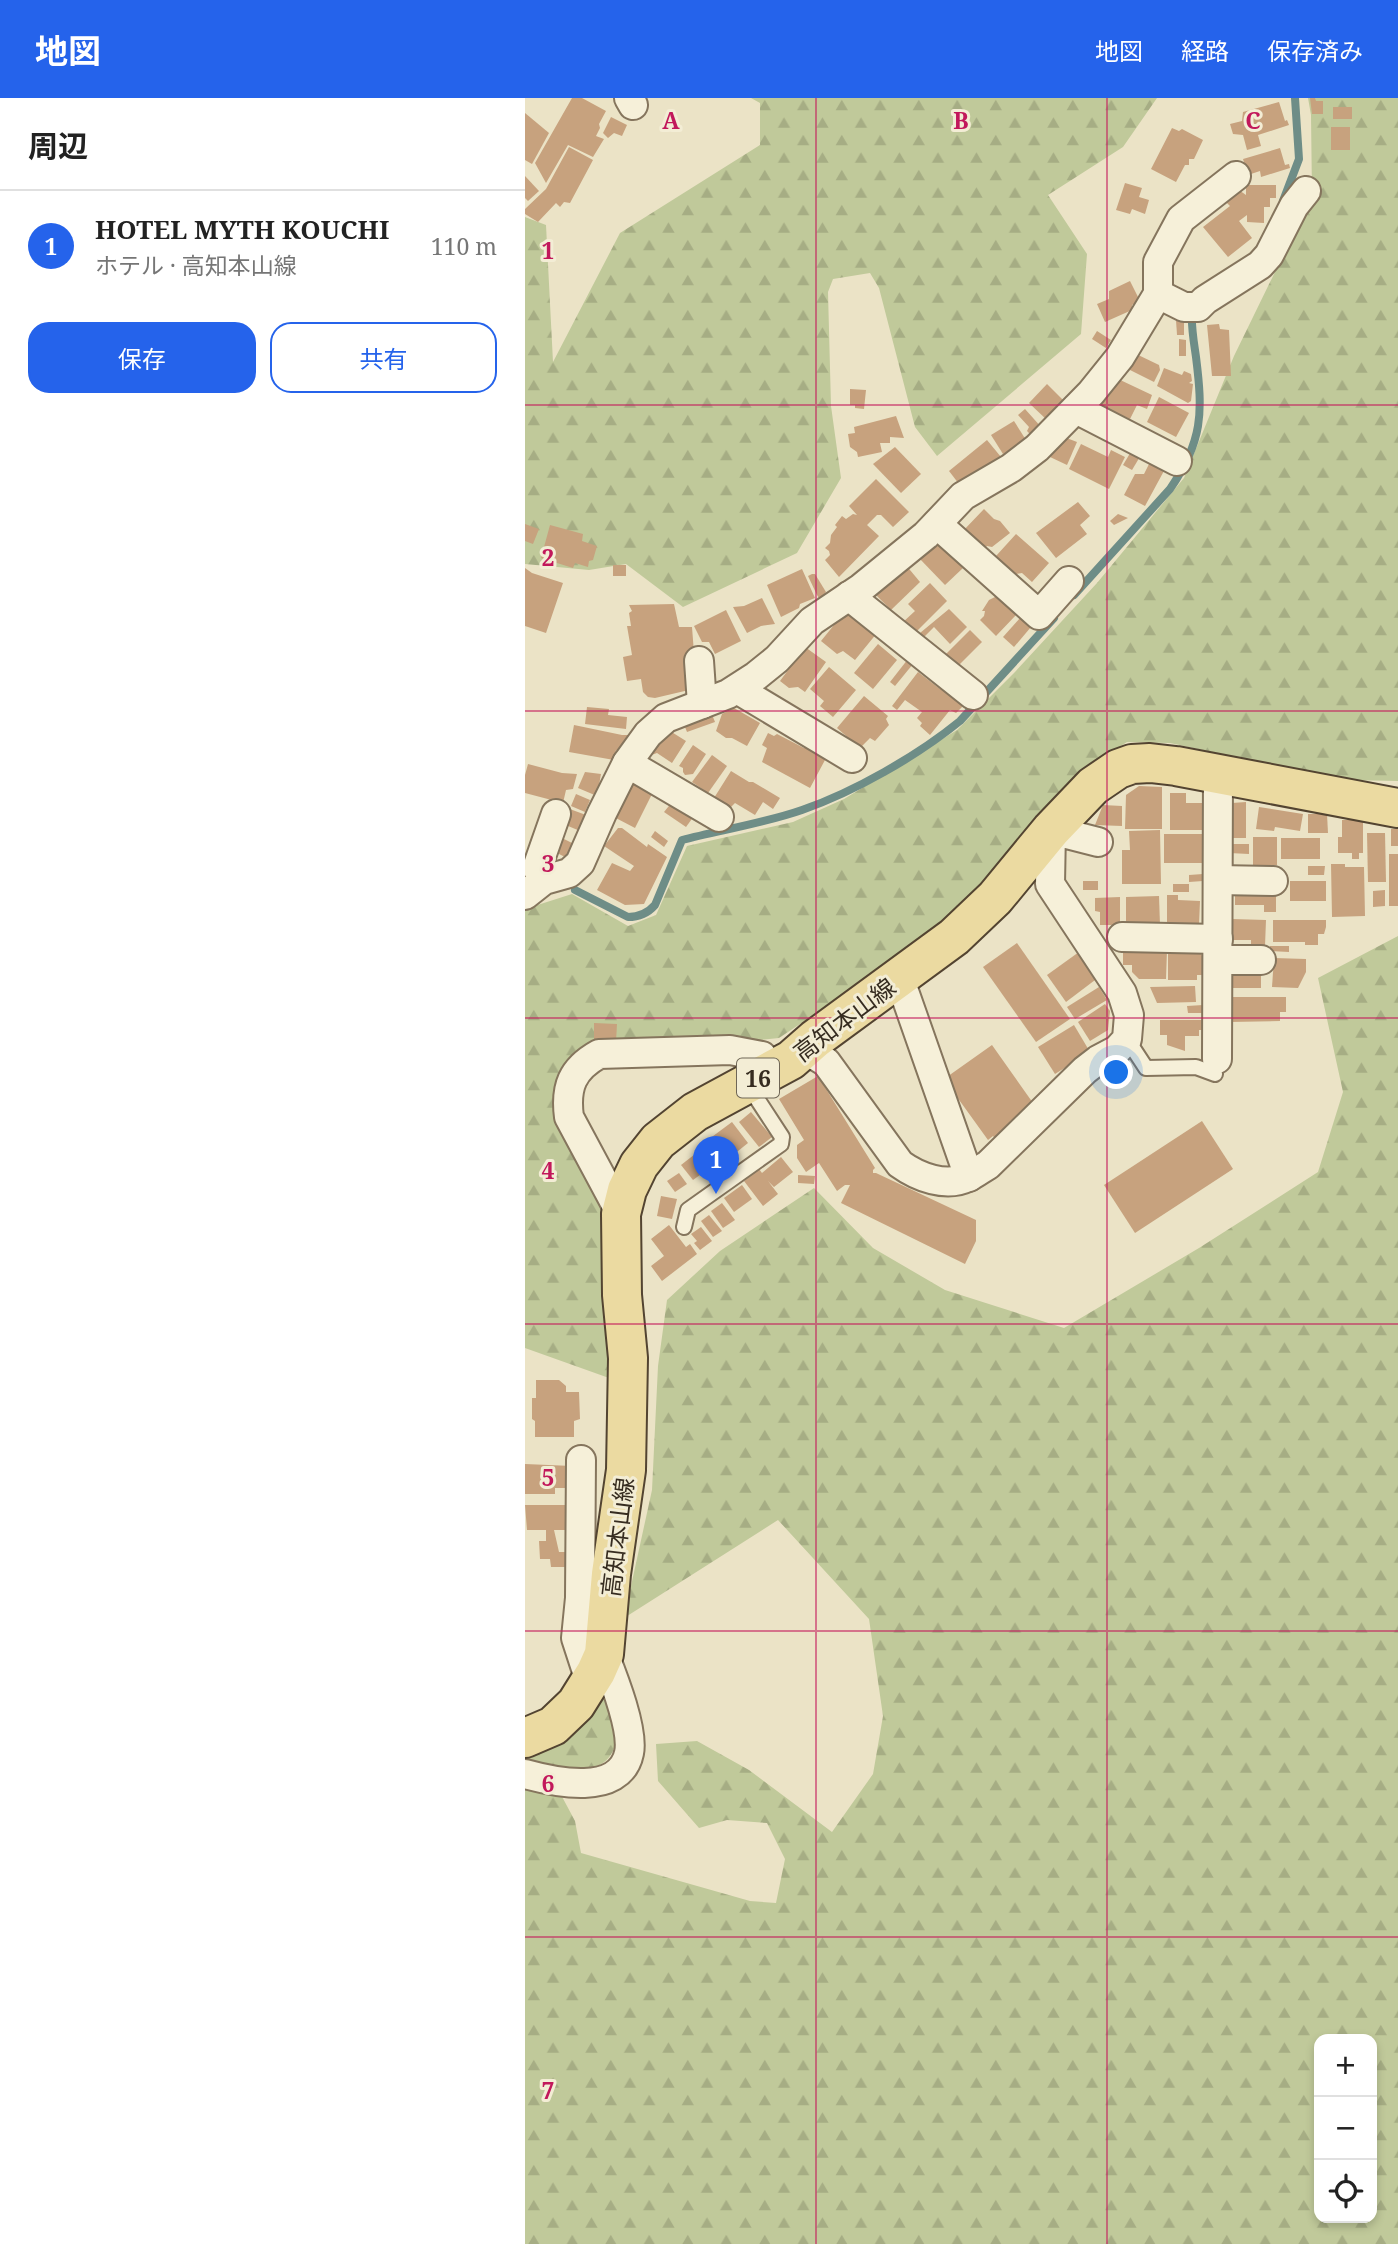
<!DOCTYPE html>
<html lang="ja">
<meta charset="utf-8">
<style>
:root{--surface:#fff;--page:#f6f6f6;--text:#222;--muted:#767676;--line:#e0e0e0;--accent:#2563eb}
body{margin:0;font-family:"Noto Serif","Noto Sans JP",serif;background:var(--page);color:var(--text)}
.controls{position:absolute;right:21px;bottom:21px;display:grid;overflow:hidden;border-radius:14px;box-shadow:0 4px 10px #0003}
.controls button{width:63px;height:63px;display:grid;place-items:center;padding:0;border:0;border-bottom:2px solid var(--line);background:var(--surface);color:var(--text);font:35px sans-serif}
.you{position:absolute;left:592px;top:975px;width:24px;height:24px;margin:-18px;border:5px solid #fff;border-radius:50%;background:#1a73e8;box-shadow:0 0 0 10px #1a73e833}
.badge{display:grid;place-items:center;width:46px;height:46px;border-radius:50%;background:var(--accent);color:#fff;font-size:23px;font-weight:700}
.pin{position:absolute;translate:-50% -58px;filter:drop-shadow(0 2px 4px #0008)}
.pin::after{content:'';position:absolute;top:37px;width:24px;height:21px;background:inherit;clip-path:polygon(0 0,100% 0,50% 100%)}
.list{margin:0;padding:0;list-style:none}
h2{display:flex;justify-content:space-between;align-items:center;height:91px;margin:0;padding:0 28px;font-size:30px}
h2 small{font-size:23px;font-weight:400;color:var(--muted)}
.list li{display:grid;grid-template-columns:46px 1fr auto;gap:21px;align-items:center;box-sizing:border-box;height:112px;padding:0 28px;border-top:2px solid var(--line)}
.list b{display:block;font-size:26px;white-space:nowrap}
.list p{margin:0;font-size:23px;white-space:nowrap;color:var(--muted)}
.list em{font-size:23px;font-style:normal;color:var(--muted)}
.actions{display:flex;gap:14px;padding:21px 28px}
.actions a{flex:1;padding:16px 0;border:2px solid var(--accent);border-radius:21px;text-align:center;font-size:24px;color:var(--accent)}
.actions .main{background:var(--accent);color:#fff}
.icon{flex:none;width:38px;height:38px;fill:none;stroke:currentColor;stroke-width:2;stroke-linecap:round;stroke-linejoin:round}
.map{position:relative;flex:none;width:873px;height:2146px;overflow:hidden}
header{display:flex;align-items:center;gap:42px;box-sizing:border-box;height:98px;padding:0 35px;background:var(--accent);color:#fff}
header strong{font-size:33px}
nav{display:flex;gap:38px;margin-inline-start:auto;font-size:24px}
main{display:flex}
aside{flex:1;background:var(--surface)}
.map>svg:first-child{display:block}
</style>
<header>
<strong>地図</strong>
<nav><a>地図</a><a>経路</a><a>保存済み</a></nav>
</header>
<main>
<aside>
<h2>周辺<small></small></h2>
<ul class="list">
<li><span class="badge">1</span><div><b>HOTEL MYTH KOUCHI</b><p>ホテル · 高知本山線</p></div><em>110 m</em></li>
</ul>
<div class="actions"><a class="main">保存</a><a>共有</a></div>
</aside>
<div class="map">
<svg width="873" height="2146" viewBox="0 0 873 2146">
<defs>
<pattern id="forest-firs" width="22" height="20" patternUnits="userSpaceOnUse" patternTransform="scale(1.75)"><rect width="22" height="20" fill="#c0c99a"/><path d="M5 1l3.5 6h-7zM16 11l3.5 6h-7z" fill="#a6ad84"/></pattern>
</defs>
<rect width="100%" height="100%" fill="#ebe3c6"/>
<g fill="url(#forest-firs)" fill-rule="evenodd">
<polygon points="226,0 632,0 598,49 523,97 562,156 556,236 412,358 390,329 354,190 345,175 308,181 303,194 306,308 316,380 272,455 158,509 101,466 64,472 0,466 0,119 21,127 28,264 95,135 235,47 235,5"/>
<polygon points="783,0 873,0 873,683 818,682 645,645 602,644 565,668 511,719 460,787 414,828 341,882 254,940 213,944 42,970 79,1100 84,1280 0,1250 0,811 47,796 103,828 131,817 162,748 268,724 319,701 432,632 489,575 572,485 659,380 709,258 787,98 786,17"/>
<path d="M873,838V2146H0V1684L34,1693L50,1723L56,1755L225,1803L251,1805L260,1761L242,1725L202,1722L174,1730L133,1683L131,1646L172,1643L224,1672L307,1734L348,1676L358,1618L344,1521L253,1422L99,1520L127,1392L133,1268L142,1202L195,1153L289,1090L348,1150L420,1192L539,1230L674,1150L793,1074L818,994L793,880ZM794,1941H847V2120H794Z"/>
<path d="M81,1584C84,1595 90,1608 93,1620C94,1626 92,1634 91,1641C87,1684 30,1672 0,1670V1659Z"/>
</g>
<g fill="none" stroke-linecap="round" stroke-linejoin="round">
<g stroke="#6e8d87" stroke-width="8">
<polyline points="758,103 774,61 770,0"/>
<path d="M549,497L645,391C678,343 678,315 671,259C669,245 666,229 667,215"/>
<path d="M50,792L103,819C113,819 123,815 130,807L157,742C196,732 240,725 277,712C329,694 392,658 435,623L529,520"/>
</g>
</g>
<g fill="#c7a27e">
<polygon points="47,0 57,0 81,13 74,26 75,30 71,38 79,41 68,59 43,47 21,85 10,65"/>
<polygon points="785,0 790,0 791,3 798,3 798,16 787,16"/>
<polygon points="754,4 760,23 762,22 764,27 733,37 736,48 722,52 718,37 708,36 705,26 717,23 718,14"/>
<rect x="808" y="9" width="19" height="12"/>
<polygon points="0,15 24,35 7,66 0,62"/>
<polygon points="86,19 102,27 97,38 89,35 83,40 78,35"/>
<rect x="806" y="29" width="19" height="23"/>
<polygon points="647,30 654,33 657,31 678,42 669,61 664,61 664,67 660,67 651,84 626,71"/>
<polygon points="44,49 68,62 45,105 39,104 35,109 31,105 13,124 0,116 0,111 21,91"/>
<polygon points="755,50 760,67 764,66 765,70 736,79 735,73 723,77 718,61"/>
<polygon points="0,78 14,93 3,103 0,100"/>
<polygon points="600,85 617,90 614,99 624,102 620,116 607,111 605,116 591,112"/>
<polygon points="721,87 751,87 751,100 745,100 745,109 739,109 739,125 722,124 722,117 714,123 727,140 703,159 678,129 705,108 700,103 711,90 721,97"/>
<polygon points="605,183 615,203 607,207 607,212 580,224 572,206 584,201 584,193"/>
<polygon points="651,222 659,222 659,237 652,237"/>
<polygon points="694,226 695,231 704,232 706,278 687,278 682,227"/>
<polygon points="572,233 586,242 581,250 567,241"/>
<polygon points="654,241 661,242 661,258 654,258"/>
<polygon points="607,254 634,267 635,272 629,284 599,269"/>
<polygon points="639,270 657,277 659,273 666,276 667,283 664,285 668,286 666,303 663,305 632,288"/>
<polygon points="591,280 627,297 622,311 612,307 605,321 575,307"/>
<polygon points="522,286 541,305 523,323 504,305"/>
<polygon points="325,291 341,292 339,311 330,310 330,307 325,307"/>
<polygon points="634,299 664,315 651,339 622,324"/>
<polygon points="500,311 517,330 508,339 502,333 504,329 493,317"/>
<polygon points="371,318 379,340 365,339 365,345 355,345 357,354 333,359 332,354 325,349 323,336 330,335 329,329"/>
<polygon points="489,323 501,342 478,356 466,337"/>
<polygon points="539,339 552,344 542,367 525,359 531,344"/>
<polygon points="462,342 476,359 448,382 434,386 424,373"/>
<polygon points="556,346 583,359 586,352 600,359 584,391 544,371"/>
<polygon points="370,349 396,376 376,395 348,366"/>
<polygon points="607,352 616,357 607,372 598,367"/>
<polygon points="625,364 640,371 620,408 599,397 610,376 619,376"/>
<polygon points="351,381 384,414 368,429 356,417 352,417 342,427 354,438 314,479 300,462 305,457 304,453 300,450 305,445 306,437 312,429 310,427 317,418 321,421 328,416 332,417 324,408"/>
<polygon points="553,404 565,418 555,427 562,436 531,460 511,435"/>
<polygon points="459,411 469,421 475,423 485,435 467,449 462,448 457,453 437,434"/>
<polygon points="593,416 603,420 589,427 585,423"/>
<polygon points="0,426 14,431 8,446 0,443"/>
<polygon points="25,427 58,436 57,443 72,448 68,462 64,463 63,469 50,465 48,470 16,460"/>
<polygon points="491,436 524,465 507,484 497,475 491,476 471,458"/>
<polygon points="412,443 438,470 420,487 394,460"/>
<polygon points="380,466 395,484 366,512 350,496"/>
<rect x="88" y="467" width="13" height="11"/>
<polygon points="0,470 7,475 38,485 21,535 0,528"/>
<polygon points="277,471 290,500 275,506 274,510 256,519 242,487"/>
<polygon points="287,476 290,476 301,494 297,499 294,500 292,497 283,478"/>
<polygon points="405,485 422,503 389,536 377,525 390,513 383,506"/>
<polygon points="472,498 491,517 471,538 455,522 459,518 460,513 457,513 464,502"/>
<polygon points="237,500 250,526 236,528 222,535 208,509 219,508"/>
<polygon points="149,506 154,529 167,529 169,555 161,555 166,588 164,592 130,600 123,599 118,594 116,581 102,583 98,559 107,557 102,528 106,528 104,515 107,513 104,507"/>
<polygon points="322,511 352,535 330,562 318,553 312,556 296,543"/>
<polygon points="424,511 442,529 425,546 409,529 399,539 395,535"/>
<polygon points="201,512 216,543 190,556 184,544 177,544 169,528"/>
<polygon points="496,519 506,529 489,549 478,539"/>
<polygon points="445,532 457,544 430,571 418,559"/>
<polygon points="353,546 372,562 348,591 329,575"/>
<polygon points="280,549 301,564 280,594 273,589 264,590 255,583"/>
<polygon points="383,561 388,566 370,588 365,584"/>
<polygon points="304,569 331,592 308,619 295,608 299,603 285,591"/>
<polygon points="393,574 415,591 421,591 442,604 431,615 425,612 405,637 395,628 397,625 392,620 397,614 380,602 372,612 367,608"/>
<polygon points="339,598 363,618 361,621 364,627 350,643 345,640 335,650 312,630"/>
<polygon points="62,609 84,611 83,617 102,619 101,631 60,626"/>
<polygon points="209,610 235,625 222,648 207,640 201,640 191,633 197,616"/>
<polygon points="186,614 190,624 162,634 158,624"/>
<polygon points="49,627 97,637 109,637 99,654 91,652 89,662 44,654"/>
<polygon points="145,633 161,643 147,665 132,655 124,658 131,645 137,644"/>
<polygon points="243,635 249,638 252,636 279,650 287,650 299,659 300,662 285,690 237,664 242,650 237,647"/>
<polygon points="168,647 181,656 168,676 160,677 158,674 158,670 154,668"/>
<polygon points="187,657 202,668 183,695 167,684"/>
<polygon points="3,666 37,675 52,676 48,691 41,692 38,705 0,695 0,677"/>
<polygon points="206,673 224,684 228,684 255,700 248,711 238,704 230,717 210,705 202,713 189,700"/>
<polygon points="60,674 76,676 72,698 53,690"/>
<polygon points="105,683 128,694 110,730 87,718"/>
<polygon points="614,688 637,689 637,731 600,731 601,697"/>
<polygon points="645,695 661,695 661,705 678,705 677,732 645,732"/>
<polygon points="51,696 65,702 60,714 46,708"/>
<polygon points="148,703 169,718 161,729 139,714"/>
<polygon points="721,704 721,740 707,740 707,705"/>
<polygon points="578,707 597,708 597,728 570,727"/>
<polygon points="734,709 778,716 775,733 750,729 749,733 731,731"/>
<polygon points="42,710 61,717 55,733 36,725"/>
<polygon points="783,716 802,716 803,735 783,735"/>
<polygon points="817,722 838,722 838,755 834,755 834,761 827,761 827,755 813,755 813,739 817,739"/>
<polygon points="93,730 97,730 122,749 123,746 142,759 119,806 100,807 72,792 87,765 105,773 109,768 79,748"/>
<rect x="866" y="731" width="7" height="17"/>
<polygon points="635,732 636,786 597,786 597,752 605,752 604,733"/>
<polygon points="130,733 143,743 139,749 126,739"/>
<polygon points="842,735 860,735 861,784 843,784"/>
<rect x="639" y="736" width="38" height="29"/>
<polygon points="33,738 49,746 42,760 26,752"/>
<polygon points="728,739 752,739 752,767 728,768"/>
<rect x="756" y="740" width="39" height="21"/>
<polygon points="704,746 724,746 724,756 704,755"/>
<rect x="864" y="756" width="9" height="52"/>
<polygon points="806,766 820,766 820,769 839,769 840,818 807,819"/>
<polygon points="783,768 800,768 799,777 783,777"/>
<polygon points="678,776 678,783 664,784 664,777"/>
<rect x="558" y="783" width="15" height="9"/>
<rect x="765" y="783" width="36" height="20"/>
<rect x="648" y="786" width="16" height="8"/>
<polygon points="860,792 860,808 848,809 848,793"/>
<polygon points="710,794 751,795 751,814 739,814 739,807 710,807"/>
<polygon points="642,797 653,797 653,802 675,803 674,827 642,826"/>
<polygon points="634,798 635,827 601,827 601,799"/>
<polygon points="595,799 595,827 575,827 575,814 570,813 570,800"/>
<polygon points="707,821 741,822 740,848 726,848 726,842 707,842"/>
<polygon points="748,822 801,822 801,829 799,836 793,836 793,847 780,847 780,844 748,844"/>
<polygon points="492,845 545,921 511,944 458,869"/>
<polygon points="745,848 764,848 764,854 745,853"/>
<polygon points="643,851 672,851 678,859 678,877 672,877 672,882 643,882"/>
<polygon points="598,852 642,852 641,881 614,881 607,874 607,867 598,867"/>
<polygon points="554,854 574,879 541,904 522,877"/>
<polygon points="749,860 781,861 781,874 773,890 747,889"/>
<polygon points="711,872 736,872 736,890 705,890 705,878 711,878"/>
<polygon points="670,888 671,904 632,905 625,889"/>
<polygon points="574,889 582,902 550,921 542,909"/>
<polygon points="704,899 761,899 761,914 755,914 755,923 704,924"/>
<polygon points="580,906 585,913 583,932 565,943 553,924"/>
<polygon points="678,907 678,915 663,915 662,908"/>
<polygon points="635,922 678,922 678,932 674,932 674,938 660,938 660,953 642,947 642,937 635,937"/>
<polygon points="69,925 92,926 91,944 69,944"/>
<polygon points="549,927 565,954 530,976 513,949"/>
<polygon points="467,947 508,1005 471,1042 468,1038 463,1042 419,981"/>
<polygon points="293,978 350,1070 348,1072 348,1075 351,1075 451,1122 451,1143 440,1166 316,1105 325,1087 320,1087 312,1093 294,1065 281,1074 272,1060 272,1047 279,1042 254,1001"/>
<polygon points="226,1014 247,1039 234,1049 214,1024"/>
<polygon points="677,1023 708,1071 610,1135 579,1087"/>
<polygon points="207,1024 223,1045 193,1069 176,1047"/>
<polygon points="174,1053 186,1069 168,1082 156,1067"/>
<polygon points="256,1059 268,1074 249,1089 243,1083 253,1096 238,1108 219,1083 234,1071 237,1075"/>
<polygon points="154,1075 162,1086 150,1094 142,1083"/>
<polygon points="273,1077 290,1078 289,1086 273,1085"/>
<polygon points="217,1087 227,1101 209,1114 199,1100"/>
<polygon points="136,1098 152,1101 147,1121 132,1118"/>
<polygon points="197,1105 210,1122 198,1130 186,1113"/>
<polygon points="184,1117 197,1133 188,1139 176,1123"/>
<polygon points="144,1127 161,1149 165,1146 172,1156 137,1183 126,1168 139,1158 126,1141"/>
<polygon points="176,1129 187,1143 175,1152 169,1145 172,1143 166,1136"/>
<polygon points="11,1282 34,1282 41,1288 41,1294 54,1294 55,1321 49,1323 49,1339 10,1339 10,1323 7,1321 7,1300 11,1300"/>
<polygon points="0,1366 47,1368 47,1390 30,1390 30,1396 0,1396"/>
<polygon points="0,1407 46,1407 46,1427 40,1432 29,1432 34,1454 45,1454 46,1469 26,1469 25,1461 15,1461 14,1443 21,1443 21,1432 2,1432"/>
</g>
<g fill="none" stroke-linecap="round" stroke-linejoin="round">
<defs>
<g id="service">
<polyline points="602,941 621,970 671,969 690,976"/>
<polyline points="159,1129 163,1112 256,1046 257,1039 223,987"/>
</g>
<g id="minor">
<polyline points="104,0 108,7"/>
<polyline points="633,196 659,209 673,209 680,202 735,167 744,157 769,108 781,93"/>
<polyline points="551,311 652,363"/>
<polyline points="412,426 514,517 544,483"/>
<polyline points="324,498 448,597"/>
<polyline points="174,563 177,606"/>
<polyline points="212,591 327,660"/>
<polyline points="102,665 194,719"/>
<polyline points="12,770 31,716"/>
<polyline points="693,782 748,783"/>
<polyline points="0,797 19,782 44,775 55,765 77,715 102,665 123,636 141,620 203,596 231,578 252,561 287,523 336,490 401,437 438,398 486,370 512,350 566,295 595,259 633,196 633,164 656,121 711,78"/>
<polyline points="597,839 693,841"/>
<polyline points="693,862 736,862"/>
<polyline points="374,879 444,1079"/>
<path d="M278,950L301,964L375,1066C393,1079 421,1090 443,1079C450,1076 456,1071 463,1067L560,972L573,962L592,952L602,941L604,917L597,895L525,786L526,732L573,744"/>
<polyline points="692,961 693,677"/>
<path d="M96,1116L44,1019C40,989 47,971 74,956L205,952L237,958L246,973"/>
<polyline points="56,1362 55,1500 51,1540 65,1583"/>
<path d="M0,1676C29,1684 95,1699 104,1655C109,1632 88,1579 79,1556"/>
</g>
<polyline id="primary" points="0,1640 28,1628 51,1606 71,1574 79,1556 86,1476 101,1372 103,1260 97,1197 96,1116 102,1092 114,1067 133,1043 170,1014 266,962 290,941 429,839 470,800 526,732 568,688 593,671 607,666 625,665 651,668 873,710"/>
</defs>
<use href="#service" stroke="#85755d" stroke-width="18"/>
<use href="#minor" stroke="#85755d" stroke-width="32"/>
<use href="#primary" stroke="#534431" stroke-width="42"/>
<use href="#service" stroke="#f6f0d9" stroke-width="14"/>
<use href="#minor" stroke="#f6f0d9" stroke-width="28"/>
<use href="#primary" stroke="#ebdaa1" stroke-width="38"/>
</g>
<path fill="none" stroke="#c2185b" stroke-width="2" stroke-opacity="0.55" d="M291,0V2146M582,0V2146M0,307H873M0,613H873M0,920H873M0,1226H873M0,1533H873M0,1839H873"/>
<g text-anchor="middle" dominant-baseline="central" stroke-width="6" stroke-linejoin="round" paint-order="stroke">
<rect fill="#f3edd5" stroke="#6f6656" stroke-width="2" x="212" y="960.5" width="42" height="39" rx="5"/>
<g font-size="23" font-weight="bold" fill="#362c20">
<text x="233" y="980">16</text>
</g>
<g font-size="24" fill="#362c20" stroke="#f3edd5">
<text transform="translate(319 921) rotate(-37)">高知本山線</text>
<text transform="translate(92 1439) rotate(-83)">高知本山線</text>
</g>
</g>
<g font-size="23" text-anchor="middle" font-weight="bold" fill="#c2185b" stroke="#f3edd5" stroke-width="6" stroke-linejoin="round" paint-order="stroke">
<text x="146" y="31">A</text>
<text x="436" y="31">B</text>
<text x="728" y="31">C</text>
<text x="23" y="161">1</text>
<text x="23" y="468">2</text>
<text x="23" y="774">3</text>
<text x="23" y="1081">4</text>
<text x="23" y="1388">5</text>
<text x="23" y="1694">6</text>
<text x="23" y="2001">7</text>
</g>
</svg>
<div class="controls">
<button>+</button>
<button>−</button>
<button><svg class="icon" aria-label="locate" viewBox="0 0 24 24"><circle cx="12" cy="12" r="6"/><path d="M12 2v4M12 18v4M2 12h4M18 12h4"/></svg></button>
</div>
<div class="you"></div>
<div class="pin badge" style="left:191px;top:1096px">1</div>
</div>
</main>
